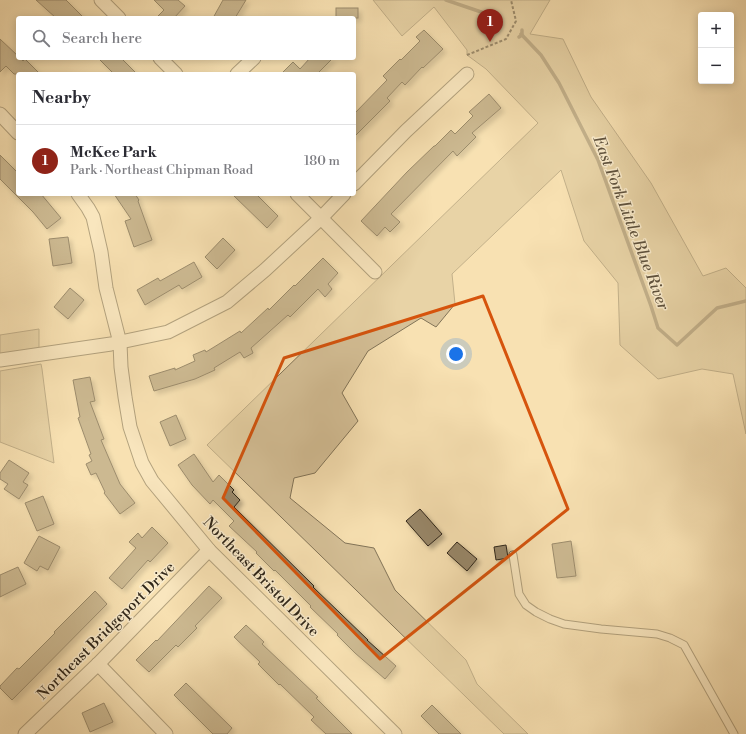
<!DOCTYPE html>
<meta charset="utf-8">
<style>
:root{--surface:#fff;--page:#f7f7f7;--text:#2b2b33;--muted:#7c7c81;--line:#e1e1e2;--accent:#8f2418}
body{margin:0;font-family:"Libre Bodoni",serif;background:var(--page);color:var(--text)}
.controls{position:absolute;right:12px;top:12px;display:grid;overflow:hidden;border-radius:4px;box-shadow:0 2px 10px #0003}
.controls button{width:36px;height:36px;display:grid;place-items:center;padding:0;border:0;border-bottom:1px solid var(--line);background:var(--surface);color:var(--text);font:20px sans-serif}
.you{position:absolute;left:456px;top:354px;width:14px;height:14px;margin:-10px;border:3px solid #fff;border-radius:50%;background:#1a73e8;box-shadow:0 0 0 6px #1a73e833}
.badge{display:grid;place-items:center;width:26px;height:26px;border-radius:50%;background:var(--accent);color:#fff;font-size:13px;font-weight:700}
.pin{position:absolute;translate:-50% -33px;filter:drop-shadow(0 1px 2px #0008)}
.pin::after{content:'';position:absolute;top:21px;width:14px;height:12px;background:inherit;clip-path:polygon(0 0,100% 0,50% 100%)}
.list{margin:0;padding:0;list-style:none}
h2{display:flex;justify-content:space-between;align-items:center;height:52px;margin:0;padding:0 16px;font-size:17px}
h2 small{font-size:13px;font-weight:400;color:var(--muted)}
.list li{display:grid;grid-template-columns:26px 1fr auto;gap:12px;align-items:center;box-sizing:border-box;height:72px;padding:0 16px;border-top:1px solid var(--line)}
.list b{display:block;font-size:15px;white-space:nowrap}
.list p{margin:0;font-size:13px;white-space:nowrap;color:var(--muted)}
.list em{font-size:13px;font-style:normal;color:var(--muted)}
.icon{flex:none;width:22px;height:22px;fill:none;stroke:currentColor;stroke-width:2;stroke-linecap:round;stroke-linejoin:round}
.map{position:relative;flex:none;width:746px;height:734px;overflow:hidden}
.search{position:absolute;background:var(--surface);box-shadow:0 2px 10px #0003;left:16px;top:16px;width:340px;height:44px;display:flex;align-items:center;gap:10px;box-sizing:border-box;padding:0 14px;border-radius:4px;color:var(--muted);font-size:15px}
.panel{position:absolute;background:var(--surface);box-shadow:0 2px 10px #0003;left:16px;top:72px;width:340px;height:124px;border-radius:4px}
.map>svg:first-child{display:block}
</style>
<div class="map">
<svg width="746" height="734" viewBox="0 0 746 734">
<defs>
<filter id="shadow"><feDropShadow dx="3.5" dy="3.5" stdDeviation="2" flood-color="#0004"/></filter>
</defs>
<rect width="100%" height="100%" fill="#f8e1b2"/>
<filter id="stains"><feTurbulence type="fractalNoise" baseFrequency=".005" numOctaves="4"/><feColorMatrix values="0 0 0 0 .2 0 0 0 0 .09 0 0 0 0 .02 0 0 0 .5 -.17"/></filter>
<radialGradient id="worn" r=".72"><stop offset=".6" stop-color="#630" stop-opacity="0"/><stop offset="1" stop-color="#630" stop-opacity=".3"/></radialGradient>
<g fill="#d6c198" stroke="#827458">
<polygon points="373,0 550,0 530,34 563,39 591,97 651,183 703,276 726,268 746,288 746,434 733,374 702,369 658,379 620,345 618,283 584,241 561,170 452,274 455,304 436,327 421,318 368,351 342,393 358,421 315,473 294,478 290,498 345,543 374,548 395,590 466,660 477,684 528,734 504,734 207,445 538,123 486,69 467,55 467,50 434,7 402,36"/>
<polygon points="39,329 39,349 0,354 0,335"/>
<polygon points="41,364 42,369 54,463 0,442 0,371"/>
</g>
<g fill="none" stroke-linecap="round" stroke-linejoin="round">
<g stroke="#7f7056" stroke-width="3.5">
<polyline points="446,0 493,16 495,18"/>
<polyline points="521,34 541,55 559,83 598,160 651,306 658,328 677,345 717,308 746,301"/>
<polyline points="519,37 522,35 522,30"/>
</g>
</g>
<g fill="#988769" stroke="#2f2619" filter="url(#shadow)">
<polygon points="36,0 66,0 84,18 56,18"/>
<polygon points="154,0 178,0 185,6 174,18 156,18 164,10"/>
<polygon points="223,0 246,0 235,18 213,18"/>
<rect x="336" y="8" width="22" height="10"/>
<polygon points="424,30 443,49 423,68 422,67 405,85 402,82 387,98 390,101 354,137 354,114 387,80 383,76 400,59 401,60 420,41 416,37"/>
<polygon points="0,39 18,56 18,58 20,58 23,61 25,59 40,74 14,74 6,66 0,72"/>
<polygon points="98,58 121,58 137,74 114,74"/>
<polygon points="310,58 333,58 317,74 281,74 293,62 300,69"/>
<polygon points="489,94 501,108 472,133 476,137 457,156 453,151 391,214 400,222 390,232 385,227 377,236 361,221 407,172 434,146 435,146 451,130 455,134 473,116 469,112"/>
<polygon points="0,155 18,173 18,194 41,194 61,218 47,229 33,212 0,179"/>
<polygon points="114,194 135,194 139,200 138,201 152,240 134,247 125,221 131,219"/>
<polygon points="232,194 256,194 278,216 267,228"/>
<polygon points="68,237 72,263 53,266 49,239"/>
<polygon points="223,238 235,250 217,269 205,257"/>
<polygon points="323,258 338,273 328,284 332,289 325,297 318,289 290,317 288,315 251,348 253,353 244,358 240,352 214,368 215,370 195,379 154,391 149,376 175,368 175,370 195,361 193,355 205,350 206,352 240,331 241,333 268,308 269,310 294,285 295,286"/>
<polygon points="194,262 202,277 182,289 179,285 145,305 137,290 158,278 160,281"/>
<polygon points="70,288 84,300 68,319 54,307"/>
<polygon points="90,377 95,401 90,402 104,439 101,440 120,484 135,503 120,514 104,493 105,492 96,473 91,475 86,464 92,461 89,455 91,454 78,418 80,417 73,380"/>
<polygon points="176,415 186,439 170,446 160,422"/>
<polygon points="194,454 213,482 219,475 234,490 232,492 240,500 234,507 314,586 313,587 368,640 367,640 396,666 385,679 355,653 337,635 338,634 310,607 311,606 275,570 274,571 256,553 257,552 229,526 234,521 213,500 210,504 192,485 178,465"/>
<polygon points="9,460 29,473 23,482 28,485 19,499 4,489 8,484 0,479 0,473"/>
<polygon points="43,496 54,524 37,531 25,503"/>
<polygon points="420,509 442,534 428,546 406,521"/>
<polygon points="152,527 168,543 150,562 148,560 122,589 109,578 136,548 129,542 138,533 142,538"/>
<polygon points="39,536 60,547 48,570 40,566 37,571 24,563"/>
<polygon points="571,541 576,576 557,578 552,544"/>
<polygon points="457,542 477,559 467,571 447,553"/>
<polygon points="506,545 508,558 496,560 494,547"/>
<polygon points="18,567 26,584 0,597 0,575"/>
<polygon points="209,586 222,598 195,626 197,628 178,647 176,645 149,672 136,660 156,640 157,641"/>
<polygon points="95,591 107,604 12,700 0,688 0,686 17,668 19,669 55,633 54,632"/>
<polygon points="246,625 264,642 262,644 318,697 316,698 352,734 326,734 311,720 314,717 280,684 279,685 258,664 260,662 234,637"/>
<polygon points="186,683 232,728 227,734 213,734 174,695"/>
<polygon points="104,703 113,722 90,732 82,713"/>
<polygon points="432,705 461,734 439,734 421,716"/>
</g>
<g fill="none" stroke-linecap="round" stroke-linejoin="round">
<defs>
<polyline id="lane" points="513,555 519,594 526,605 536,612 550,619 564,624 601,629 657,634 670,638 684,645 734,734"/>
<g id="street">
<polyline points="101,0 119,18"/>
<polyline points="160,58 176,74"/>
<polyline points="237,74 254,58"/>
<polyline points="0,114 18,133"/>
<polyline points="354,184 406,131 467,74"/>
<polyline points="78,194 88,208 93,217 101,252 106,288 120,343 121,367 125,397 130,427 142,463 152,481 209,550 395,734"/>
<polyline points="297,194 375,272"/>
<polyline points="0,360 111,344 168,332 227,302 265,270 321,218 344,194"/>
<polyline points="98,664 166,734"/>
<polyline points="25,734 98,664 209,550"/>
</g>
</defs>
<use href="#lane" stroke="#61553f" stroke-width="9"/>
<use href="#street" stroke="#61553f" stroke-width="15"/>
<polyline stroke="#2f2619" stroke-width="2" stroke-dasharray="3 2" stroke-linecap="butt" points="467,55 506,39 516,21 511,0"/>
<use href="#lane" stroke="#faeccd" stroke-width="7"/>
<use href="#street" stroke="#faeccd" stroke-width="13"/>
</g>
<path d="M0 0H746V734H0ZM483,296L568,509L380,659L223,498L284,358Z" fill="#f8e1b2" fill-opacity=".55" fill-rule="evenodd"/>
<path fill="none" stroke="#d6540d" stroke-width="3" stroke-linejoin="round" d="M483,296L568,509L380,659L223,498L284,358Z"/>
<g text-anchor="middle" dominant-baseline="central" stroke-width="3" stroke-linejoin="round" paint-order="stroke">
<g font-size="15" fill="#2f2619" stroke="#faeccd">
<text transform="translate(261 577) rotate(46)">Northeast Bristol Drive</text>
<text transform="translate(106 631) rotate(-45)">Northeast Bridgeport Drive</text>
</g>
<g font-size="16" font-style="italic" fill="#5e513c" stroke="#faeccd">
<text transform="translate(631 223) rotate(69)">East Fork Little Blue River</text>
</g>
</g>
<rect width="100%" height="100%" filter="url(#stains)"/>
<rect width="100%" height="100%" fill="url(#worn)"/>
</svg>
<div class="controls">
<button>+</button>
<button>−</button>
</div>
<div class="you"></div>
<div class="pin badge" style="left:490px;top:42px">1</div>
<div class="search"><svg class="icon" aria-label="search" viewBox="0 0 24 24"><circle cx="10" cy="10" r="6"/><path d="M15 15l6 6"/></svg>Search here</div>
<section class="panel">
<h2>Nearby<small></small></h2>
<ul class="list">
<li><span class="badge">1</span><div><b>McKee Park</b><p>Park · Northeast Chipman Road</p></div><em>180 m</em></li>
</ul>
</section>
</div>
